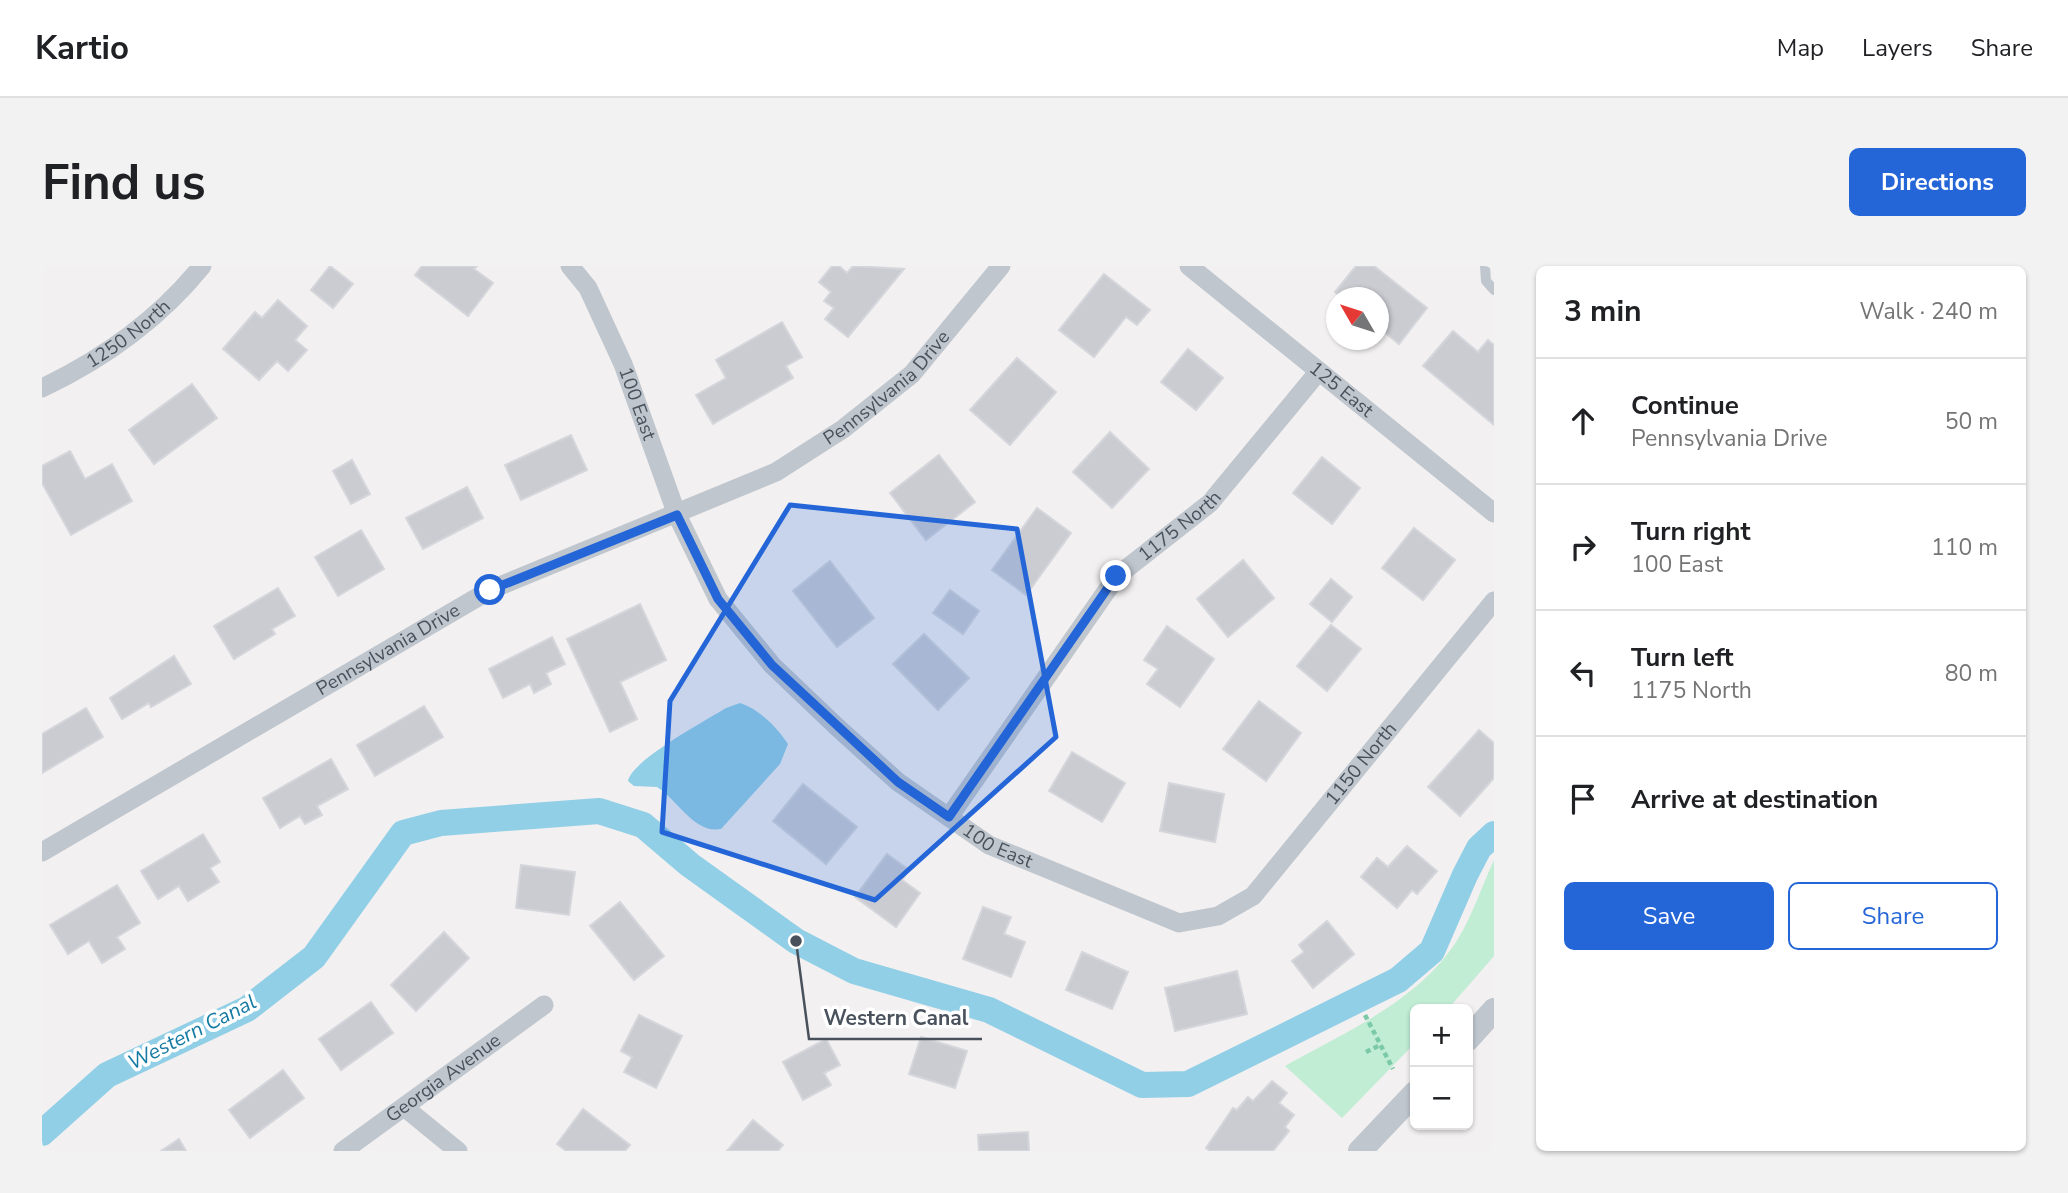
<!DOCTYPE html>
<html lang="en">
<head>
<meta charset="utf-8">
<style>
  body { margin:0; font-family:"Nunito Sans",sans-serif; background:#f2f2f2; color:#202124 }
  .controls { position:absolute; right:21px; bottom:21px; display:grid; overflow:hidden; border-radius:10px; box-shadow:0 2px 5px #0004 }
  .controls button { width:63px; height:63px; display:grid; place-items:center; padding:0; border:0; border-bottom:2px solid #e0e0e0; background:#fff; color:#202124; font:35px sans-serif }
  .compass { position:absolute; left:1284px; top:21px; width:63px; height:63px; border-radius:50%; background:#fff; box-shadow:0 2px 5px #0004; rotate:309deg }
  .stop { position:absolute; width:21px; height:21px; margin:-16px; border:5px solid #2466d8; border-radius:50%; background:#fff }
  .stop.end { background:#2466d8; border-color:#fff; box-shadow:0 2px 7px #0008 }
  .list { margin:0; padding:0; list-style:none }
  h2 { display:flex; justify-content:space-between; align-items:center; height:91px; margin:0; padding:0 28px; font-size:30px }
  h2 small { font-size:23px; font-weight:400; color:#757577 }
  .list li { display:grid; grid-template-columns:46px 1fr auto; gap:21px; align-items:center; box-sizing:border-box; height:126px; padding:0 28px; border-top:2px solid #e0e0e0 }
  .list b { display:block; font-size:26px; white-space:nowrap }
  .list p { margin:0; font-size:23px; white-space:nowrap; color:#757577 }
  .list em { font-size:23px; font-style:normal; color:#757577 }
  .actions { display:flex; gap:14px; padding:21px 28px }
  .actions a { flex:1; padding:16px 0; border:2px solid #2466d8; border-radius:10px; text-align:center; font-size:24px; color:#2466d8 }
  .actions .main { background:#2466d8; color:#fff }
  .icon { flex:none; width:38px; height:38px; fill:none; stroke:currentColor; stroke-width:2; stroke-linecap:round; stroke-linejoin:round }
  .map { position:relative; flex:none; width:1452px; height:885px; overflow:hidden; border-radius:10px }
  header { display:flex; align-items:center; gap:42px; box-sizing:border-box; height:98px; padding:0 35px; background:#fff; border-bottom:2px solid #e0e0e0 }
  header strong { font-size:33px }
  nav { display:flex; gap:38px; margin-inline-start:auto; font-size:24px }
  .intro { display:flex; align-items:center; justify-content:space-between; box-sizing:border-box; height:168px; padding:0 42px }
  h1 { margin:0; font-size:49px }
  .button { padding:18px 32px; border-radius:10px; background:#2466d8; color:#fff; font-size:24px; font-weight:700 }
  main { display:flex; gap:42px; padding:0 42px }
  aside { flex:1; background:#fff; border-radius:10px; box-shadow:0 2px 5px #0004 }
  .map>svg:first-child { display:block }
</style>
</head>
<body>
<header>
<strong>Kartio</strong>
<nav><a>Map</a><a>Layers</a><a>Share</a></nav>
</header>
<div class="intro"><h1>Find us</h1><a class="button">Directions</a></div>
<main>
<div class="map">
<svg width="1452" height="885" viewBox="0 0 1452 885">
  <rect width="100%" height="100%" fill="#f2f0f0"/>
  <path fill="#c1edd5" d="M 1452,594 L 1452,690 L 1406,743 L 1373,743 L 1373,777 L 1300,852 L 1243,800 C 1305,765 1377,735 1416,673 C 1431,648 1440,620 1452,594 Z"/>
  <path fill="#91cfe7" d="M 698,437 C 717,443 735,461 746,478 L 738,498 L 679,563 C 652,568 636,534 615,521 L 592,520 L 586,515 C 590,494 663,455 684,442 Z"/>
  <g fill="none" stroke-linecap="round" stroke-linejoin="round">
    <polyline stroke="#91cfe7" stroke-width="26" points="0,867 65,809 205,743 272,691 361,567 399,557 557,545 601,559 648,599 754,675 812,705 947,744 1100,819 1146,818 1356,714 1390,685 1423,609 1437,582 1452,568"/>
  </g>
  <g fill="#caccd2" stroke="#d4d6db" stroke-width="2">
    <polygon points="288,0 311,18 291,42 269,24"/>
    <polygon points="380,0 435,0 432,3 451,17 426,50 373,9"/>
    <polygon points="790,0 797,0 805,7 811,0 862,3 806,71 783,53 792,42 782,35 789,26 777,16"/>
    <polygon points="1314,0 1332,0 1385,42 1357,78 1336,61 1336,32 1299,32 1293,26"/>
    <polygon points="1062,8 1108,44 1095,59 1084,51 1052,91 1017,64"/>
    <polygon points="236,34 265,60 253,74 265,84 246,105 235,95 217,114 181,83 213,46 220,52"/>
    <polygon points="740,56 760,91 744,100 751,112 671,158 654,129 684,112 674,94"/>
    <polygon points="1411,65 1436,86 1446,74 1452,79 1452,159 1381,100"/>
    <polygon points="1146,83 1181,112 1154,144 1119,116"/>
    <polygon points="975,92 1014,126 968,179 928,144"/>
    <polygon points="150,118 175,152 112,198 87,164"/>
    <polygon points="1068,166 1107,203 1070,242 1031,206"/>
    <polygon points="529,169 545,204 479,234 463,199"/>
    <polygon points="28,185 43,213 70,198 90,235 29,269 0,217 0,200"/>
    <polygon points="897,189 933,236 884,274 848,227"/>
    <polygon points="1280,191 1318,222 1290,258 1251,227"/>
    <polygon points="310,194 328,228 309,238 291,205"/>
    <polygon points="425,221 441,252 381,283 364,252"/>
    <polygon points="995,242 1029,267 984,329 950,304"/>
    <polygon points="1372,262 1413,294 1381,334 1340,302"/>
    <polygon points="319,264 342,303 296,330 273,291"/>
    <polygon points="1201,294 1232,332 1186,371 1155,333"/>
    <polygon points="788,295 832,352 795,381 751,325"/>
    <polygon points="1289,313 1310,331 1290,356 1268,338"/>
    <polygon points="236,322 253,350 230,363 233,368 192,393 172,360"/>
    <polygon points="908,324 937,345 921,368 891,347"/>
    <polygon points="598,338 624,394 578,416 595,453 568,466 525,373"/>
    <polygon points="1289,359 1319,383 1285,425 1255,400"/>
    <polygon points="1125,360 1172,393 1138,441 1105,418 1116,403 1102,394"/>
    <polygon points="882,368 927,412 896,444 851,398"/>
    <polygon points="510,371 523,398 504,407 509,418 492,427 488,418 461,432 447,403"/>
    <polygon points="132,390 149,418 109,441 107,437 80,453 68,432"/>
    <polygon points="1217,435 1259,467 1224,515 1181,483"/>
    <polygon points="382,440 401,471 333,510 315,479"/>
    <polygon points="44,442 61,471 0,507 0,468"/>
    <polygon points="1437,464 1452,477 1452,512 1418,550 1386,521"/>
    <polygon points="1030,486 1083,517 1060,556 1007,525"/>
    <polygon points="289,493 306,523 275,540 280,549 263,558 258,550 238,562 221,532"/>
    <polygon points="1127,517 1182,528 1173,576 1118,565"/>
    <polygon points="761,518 815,561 784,598 731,555"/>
    <polygon points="161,568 178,596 168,602 177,616 146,635 137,620 116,633 99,605"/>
    <polygon points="1365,580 1395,605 1375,628 1370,624 1355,642 1319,611 1335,592 1346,601"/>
    <polygon points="845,588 867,604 860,614 878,627 854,661 813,631"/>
    <polygon points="479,599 533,606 527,649 474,642"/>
    <polygon points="75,619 98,657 75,671 83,683 60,697 47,675 26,688 8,659"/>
    <polygon points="578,636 622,690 592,714 548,660"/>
    <polygon points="941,641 969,651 962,668 983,676 969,711 921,693"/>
    <polygon points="1285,655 1312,688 1271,722 1250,695 1262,686 1257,679"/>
    <polygon points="402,666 427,692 374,745 349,719"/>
    <polygon points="1040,686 1086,706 1070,743 1024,724"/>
    <polygon points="1195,705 1205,748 1133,765 1123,722"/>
    <polygon points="329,736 351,767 299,804 277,773"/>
    <polygon points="597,749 640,770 614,822 582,806 590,791 579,785"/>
    <polygon points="879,771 925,785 913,822 867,808"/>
    <polygon points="784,773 798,799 782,807 789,819 761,834 741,796"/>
    <polygon points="241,804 262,832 208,872 187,844"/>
    <polygon points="1230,815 1245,827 1237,837 1252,849 1243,861 1247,865 1231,885 1168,885 1164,882 1191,842 1195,844 1206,831 1211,835"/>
    <polygon points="541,843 588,879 583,885 524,885 515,878"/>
    <polygon points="711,854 741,879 736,885 685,885"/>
    <polygon points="986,866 987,885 937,885 936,869"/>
    <polygon points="137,873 144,885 119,885"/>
  </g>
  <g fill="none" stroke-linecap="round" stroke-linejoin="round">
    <g stroke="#7bc9a8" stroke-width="4.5" stroke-dasharray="5 3.5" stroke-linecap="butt">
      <polyline points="1323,749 1351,803"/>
      <polyline points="1324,786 1338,779"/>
    </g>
    <polyline stroke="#bfc6ce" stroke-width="10" points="1443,0 1444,15 1452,24"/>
    <g stroke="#bfc6ce" stroke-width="19">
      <path id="s1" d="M 528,0 L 546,22 L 581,98 L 635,249 L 676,333 L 730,399 L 795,461 L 856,516 L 947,579 L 1137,657 L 1176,650 L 1211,630 L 1452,335"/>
      <path id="s2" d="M 1147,0 L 1452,247"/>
      <path id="s3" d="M 0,122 C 61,93 117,53 160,0"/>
      <path id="s4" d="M 907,551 L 1075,310 L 1168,237 L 1277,105"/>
      <path id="s5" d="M 0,586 L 448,324 L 734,206 L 801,163 L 870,108 L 959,0"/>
      <polyline points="362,841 416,885"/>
      <path id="s6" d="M 301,885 L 502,739"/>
    </g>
    <g stroke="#bfc6ce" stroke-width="24">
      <polyline points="1426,773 1452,744"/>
      <polyline points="1318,885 1373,827"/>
    </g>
  </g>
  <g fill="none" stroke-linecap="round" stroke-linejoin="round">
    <polyline stroke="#2466d8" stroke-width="9" points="448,324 635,249 676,333 730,399 856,516 907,551 1074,310"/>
  </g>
  <path fill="#2466d8" fill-opacity="0.2" stroke="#2466d8" stroke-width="5" stroke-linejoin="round" d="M 748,239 L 975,263 L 1014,471 L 833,634 L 620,566 L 628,435 Z"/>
  <g text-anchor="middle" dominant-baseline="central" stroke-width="7" stroke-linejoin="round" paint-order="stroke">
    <g font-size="19" fill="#49525c" stroke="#fff">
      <text stroke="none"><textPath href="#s3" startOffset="102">1250 North</textPath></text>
      <text stroke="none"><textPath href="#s5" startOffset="968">Pennsylvania Drive</textPath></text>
      <text stroke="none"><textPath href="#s2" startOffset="196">125 East</textPath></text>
      <text stroke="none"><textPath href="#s1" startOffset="154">100 East</textPath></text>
      <text stroke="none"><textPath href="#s4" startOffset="374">1175 North</textPath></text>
      <text stroke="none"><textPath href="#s5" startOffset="401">Pennsylvania Drive</textPath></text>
      <text stroke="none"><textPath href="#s1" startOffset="1190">1150 North</textPath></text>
      <text stroke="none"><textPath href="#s1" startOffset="742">100 East</textPath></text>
      <text stroke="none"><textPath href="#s6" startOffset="124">Georgia Avenue</textPath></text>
    </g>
    <g font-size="21" font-style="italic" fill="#157ba3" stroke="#fff">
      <text transform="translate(150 766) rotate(-27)">Western Canal</text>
    </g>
  </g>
  <path fill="none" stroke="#49525c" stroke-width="2.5" d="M754 675L767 773H940"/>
  <circle fill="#49525c" stroke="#fff" stroke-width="2.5" cx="754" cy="675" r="7"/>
  <g font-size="21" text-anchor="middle" font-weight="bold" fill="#49525c" stroke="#fff" stroke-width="7" stroke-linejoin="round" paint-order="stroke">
    <text x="854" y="759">Western Canal</text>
  </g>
</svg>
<div class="controls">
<button>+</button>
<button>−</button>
</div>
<svg class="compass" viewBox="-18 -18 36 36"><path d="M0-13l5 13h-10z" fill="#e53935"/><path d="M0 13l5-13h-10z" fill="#757577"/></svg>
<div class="stop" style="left:448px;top:324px"></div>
<div class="stop end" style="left:1074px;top:310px"></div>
</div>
<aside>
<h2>3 min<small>Walk · 240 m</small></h2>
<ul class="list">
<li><svg class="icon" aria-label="ahead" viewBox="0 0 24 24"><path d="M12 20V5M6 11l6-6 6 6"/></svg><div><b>Continue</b><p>Pennsylvania Drive</p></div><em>50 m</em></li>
<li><svg class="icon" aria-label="right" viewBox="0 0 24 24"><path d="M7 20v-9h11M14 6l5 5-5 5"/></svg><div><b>Turn right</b><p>100 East</p></div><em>110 m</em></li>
<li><svg class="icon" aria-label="left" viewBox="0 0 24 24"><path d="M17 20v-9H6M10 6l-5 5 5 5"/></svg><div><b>Turn left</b><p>1175 North</p></div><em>80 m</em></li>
<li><svg class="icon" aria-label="arrive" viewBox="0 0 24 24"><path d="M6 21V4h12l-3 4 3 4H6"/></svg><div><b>Arrive at destination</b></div></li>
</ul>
<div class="actions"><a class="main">Save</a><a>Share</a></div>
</aside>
</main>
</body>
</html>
